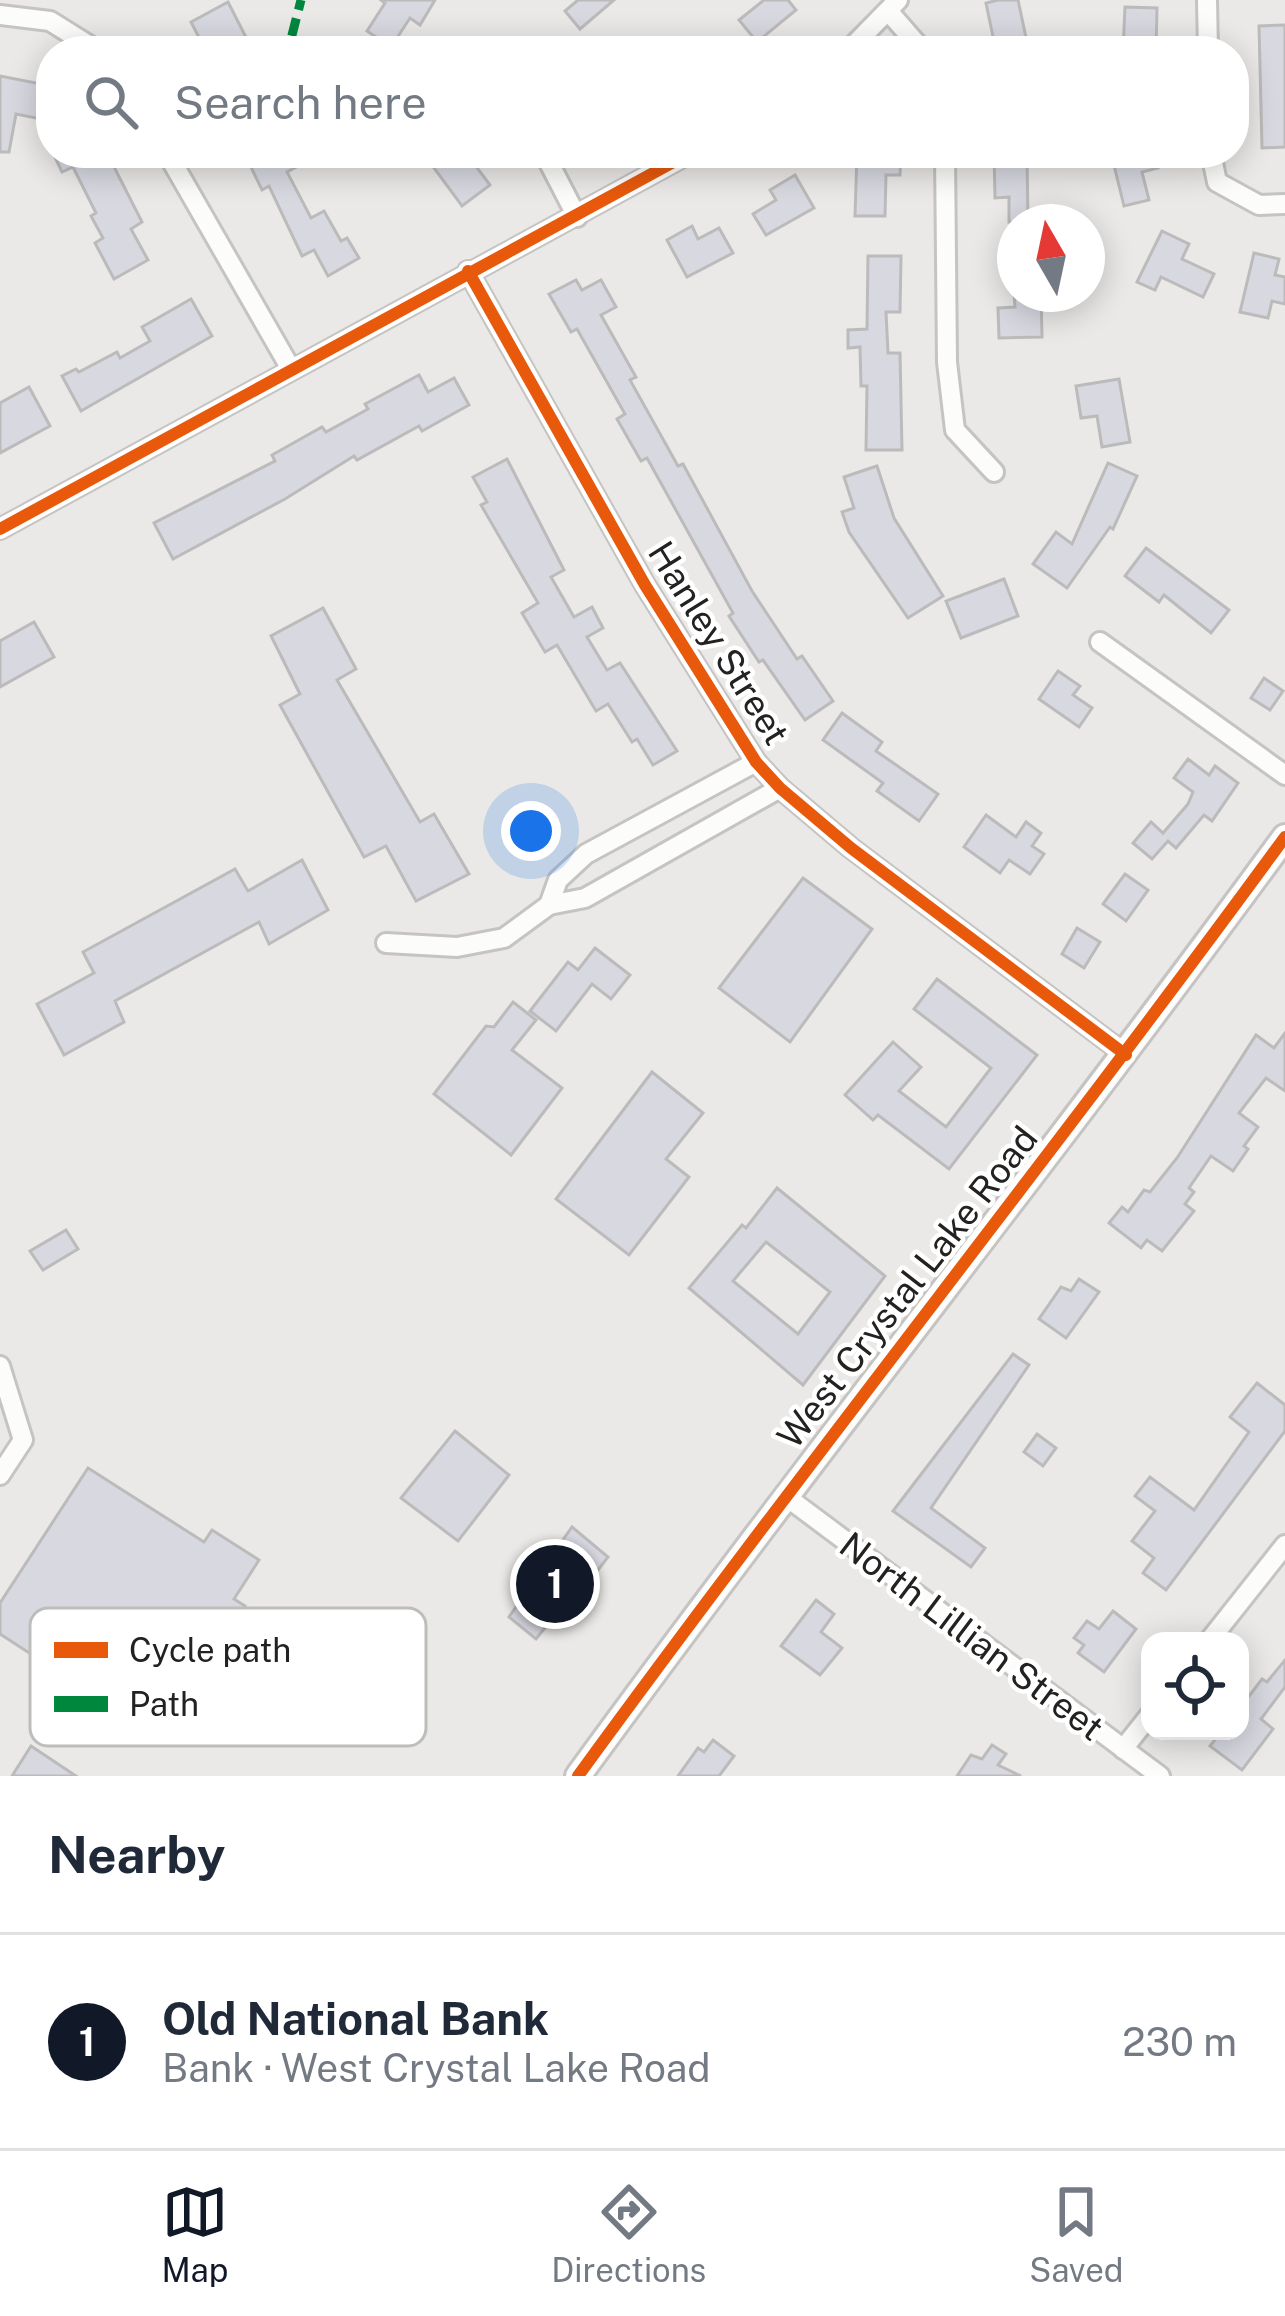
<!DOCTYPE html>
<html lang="en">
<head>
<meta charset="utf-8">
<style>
  body { margin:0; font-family:"Public Sans",sans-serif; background:#f2f2f3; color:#1f2937 }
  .controls { position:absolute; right:36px; bottom:36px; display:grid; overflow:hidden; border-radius:24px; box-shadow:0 6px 30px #0003 }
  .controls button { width:108px; height:108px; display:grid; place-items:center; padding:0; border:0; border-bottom:3px solid #e0e1e3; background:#fff; color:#1f2937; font:60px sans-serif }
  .compass { position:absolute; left:997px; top:204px; width:108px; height:108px; border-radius:50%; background:#fff; box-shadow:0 6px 30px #0003; rotate:351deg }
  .you { position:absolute; left:531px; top:831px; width:42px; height:42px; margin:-30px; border:9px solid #fff; border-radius:50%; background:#1a73e8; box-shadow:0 0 0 18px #1a73e833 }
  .badge { display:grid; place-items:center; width:78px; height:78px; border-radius:50%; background:#111827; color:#fff; font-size:39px; font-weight:700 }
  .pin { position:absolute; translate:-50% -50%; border:6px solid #fff; box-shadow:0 3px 12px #0006 }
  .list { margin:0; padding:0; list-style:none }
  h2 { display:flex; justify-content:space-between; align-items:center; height:156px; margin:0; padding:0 48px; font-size:51px }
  h2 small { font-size:39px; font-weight:400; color:#747a83 }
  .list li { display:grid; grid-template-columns:78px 1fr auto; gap:36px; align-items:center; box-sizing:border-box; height:216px; padding:0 48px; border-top:3px solid #e0e1e3 }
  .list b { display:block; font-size:45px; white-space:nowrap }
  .list p { margin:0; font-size:39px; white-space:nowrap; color:#747a83 }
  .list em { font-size:39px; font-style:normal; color:#747a83 }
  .icon { flex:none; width:66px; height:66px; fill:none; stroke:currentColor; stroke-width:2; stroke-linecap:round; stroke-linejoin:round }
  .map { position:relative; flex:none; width:1285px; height:1776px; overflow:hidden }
  .search { position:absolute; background:#fff; box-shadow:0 6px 30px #0003; left:36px; right:36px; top:36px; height:132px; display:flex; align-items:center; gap:30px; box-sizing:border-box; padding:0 42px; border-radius:48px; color:#747a83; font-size:45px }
  .sheet { height:372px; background:#fff }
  nav { display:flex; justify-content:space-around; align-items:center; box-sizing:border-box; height:168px; border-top:3px solid #e0e1e3; background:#fff; font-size:33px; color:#747a83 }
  nav a { display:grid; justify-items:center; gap:6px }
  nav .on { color:#111827 }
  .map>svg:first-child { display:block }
</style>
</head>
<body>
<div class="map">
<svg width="1285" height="1776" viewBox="0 0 1285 1776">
  <rect width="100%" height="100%" fill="#ebe9e7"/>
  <g fill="#d8d8e1" stroke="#bcbbbb" stroke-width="3" fill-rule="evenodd">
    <polygon points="381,0 435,0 420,25 410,18 391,47 367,31 385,3"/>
    <polygon points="578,0 614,0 580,29 565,11"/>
    <polygon points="764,0 788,0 796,10 757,42 739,20"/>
    <polygon points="998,0 1018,0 1028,47 996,51 986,3"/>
    <polygon points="228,2 253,51 206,51 191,22"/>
    <polygon points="1125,7 1157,8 1156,51 1123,51"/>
    <polygon points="1285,25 1285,147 1262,148 1259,26"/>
    <polygon points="0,76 51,86 51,121 16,114 9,152 0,152"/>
    <polygon points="53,153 107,153 142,222 131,229 148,260 114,279 95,243 103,238 91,216 96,213 73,167 62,172"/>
    <polygon points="269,153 323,153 287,172 311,218 324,211 341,241 347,238 359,258 328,276 314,250 302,256 269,186 262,190 249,163"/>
    <polygon points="423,153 466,153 490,185 462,206"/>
    <polygon points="857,153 901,153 900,175 886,175 885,216 855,216"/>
    <polygon points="994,153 1027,153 1028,222 1009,222 1009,197 995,198"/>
    <polygon points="1129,153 1154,153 1158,168 1142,172 1149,200 1124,206 1112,157"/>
    <polygon points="795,175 814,208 766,235 753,214 776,200 770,190"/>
    <polygon points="692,226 698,239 719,228 733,253 687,277 667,240"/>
    <polygon points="1162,231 1189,244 1182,259 1214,274 1203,297 1161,277 1155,290 1137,282"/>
    <polygon points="1254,253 1279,259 1275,275 1285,277 1285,304 1272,301 1268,318 1240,312"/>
    <polygon points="868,256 901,256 900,312 886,312 888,353 900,353 902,450 866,450 867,386 861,386 860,347 848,348 848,330 867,329"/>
    <polygon points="576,280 582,290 601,280 616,307 601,315 636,377 630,380 678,466 683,464 752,591 797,659 802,656 833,701 805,720 763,660 759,662 729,616 733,613 647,458 641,461 617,419 625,414 577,329 571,332 549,294"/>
    <polygon points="1014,294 1041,294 1042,337 999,338 998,308 1015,307"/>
    <polygon points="191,299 212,336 81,411 62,376 76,369 79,372 117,352 120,358 150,341 142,327"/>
    <polygon points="419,375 428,392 454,378 469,405 422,431 419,426 357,460 354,456 285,499 173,559 154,523 275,461 272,455 322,427 326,432 368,409 365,404"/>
    <polygon points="1119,379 1130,442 1102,447 1097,416 1081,418 1076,386"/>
    <polygon points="29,387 50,426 0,453 0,403"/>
    <polygon points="507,459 564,570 551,577 574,617 592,607 603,628 587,637 607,670 620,663 677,751 653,765 637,739 632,742 608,704 596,711 557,645 545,652 522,613 538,603 481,505 487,502 473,477"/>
    <polygon points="1108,463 1137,476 1113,529 1110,527 1067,588 1033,564 1056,532 1072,544"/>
    <polygon points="877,466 894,518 943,596 908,618 849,532 842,512 854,508 844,477"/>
    <polygon points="1146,548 1229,610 1211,633 1164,595 1159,602 1125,576"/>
    <polygon points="1004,579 1018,616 961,638 946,601"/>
    <polygon points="323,608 356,669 337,680 420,822 434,814 469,874 416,901 386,846 364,857 280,705 300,694 271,636"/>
    <polygon points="34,622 54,657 0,687 0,641"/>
    <polygon points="1058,671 1080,686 1073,695 1092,708 1079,727 1039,699"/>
    <polygon points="1264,678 1283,691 1270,710 1251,698"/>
    <polygon points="842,713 882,742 876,751 938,794 919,821 877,791 883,783 823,740"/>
    <polygon points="1188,759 1209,775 1215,766 1238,783 1212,821 1204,815 1176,848 1168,841 1152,859 1133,843 1151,822 1163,833 1188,804 1193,792 1174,778"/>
    <polygon points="986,815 1016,837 1026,822 1041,833 1032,846 1044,854 1030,874 1009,860 1000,873 964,847"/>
    <polygon points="302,860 328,910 269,944 259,922 115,1001 124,1022 64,1055 37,1004 94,973 83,952 235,869 248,891"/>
    <polygon points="1125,874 1148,890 1126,921 1103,904"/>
    <polygon points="803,878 872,929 790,1042 719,988"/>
    <polygon points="1077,928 1100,942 1084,968 1062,954"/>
    <polygon points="595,948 630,975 611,999 592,984 556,1031 530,1011 568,962 578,970"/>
    <polygon points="937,979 1037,1055 949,1169 878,1115 873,1120 845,1095 893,1042 921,1067 899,1091 946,1127 991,1068 914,1009"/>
    <polygon points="513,1002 536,1020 512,1050 562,1088 511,1155 434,1094 486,1026 494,1027"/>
    <polygon points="1285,1033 1285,1091 1266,1078 1239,1113 1258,1127 1244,1146 1248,1149 1233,1171 1211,1156 1189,1188 1194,1192 1185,1204 1194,1211 1162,1251 1147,1240 1141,1248 1109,1223 1122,1207 1128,1212 1144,1190 1150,1192 1177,1158 1256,1035 1274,1048"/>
    <polygon points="652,1072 703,1113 666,1159 689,1177 629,1255 556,1199"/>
    <path d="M 777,1188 L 885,1276 L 803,1385 L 689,1288 L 742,1225 L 746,1228 ZM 766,1242 L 830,1292 L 798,1334 L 733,1281 Z"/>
    <polygon points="66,1230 78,1249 43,1270 30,1251"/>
    <polygon points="1079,1279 1099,1292 1066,1338 1039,1319 1061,1287 1071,1291"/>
    <polygon points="1013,1354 1029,1365 931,1508 985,1548 971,1567 893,1511"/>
    <polygon points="1257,1383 1285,1405 1285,1431 1166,1590 1143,1573 1154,1558 1132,1541 1155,1511 1135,1496 1150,1477 1194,1510 1249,1432 1230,1417"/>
    <polygon points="455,1431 509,1475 458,1541 401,1498"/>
    <polygon points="1037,1434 1056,1448 1043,1466 1024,1452"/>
    <polygon points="88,1468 204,1542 212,1530 259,1560 234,1599 245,1606 168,1725 62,1656 54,1669 0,1634 0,1603"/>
    <polygon points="572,1527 608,1557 595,1574 591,1571 536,1639 509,1617"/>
    <polygon points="816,1600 834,1614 821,1632 842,1648 820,1675 781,1646"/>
    <polygon points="1113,1611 1136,1629 1104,1672 1078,1653 1084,1645 1074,1638 1087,1621 1099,1629"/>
    <polygon points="1285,1660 1285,1687 1261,1719 1273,1729 1242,1770 1210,1746 1222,1731 1240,1731 1240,1708 1262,1679 1267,1682"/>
    <polygon points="713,1740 734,1756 719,1776 678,1776 698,1748 704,1752"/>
    <polygon points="992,1745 1006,1754 998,1765 1021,1776 957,1776 971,1755 982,1759"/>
    <polygon points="31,1746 76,1776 12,1776"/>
  </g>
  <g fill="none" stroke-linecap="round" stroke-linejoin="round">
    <g stroke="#c5c4c2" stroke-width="24">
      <g id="minor">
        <polyline points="1207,0 1208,51"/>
        <polyline points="889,12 923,51"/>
        <polyline points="0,15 50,21 98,51"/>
        <polyline points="848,51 898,0"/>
        <polyline points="167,153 291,369"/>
        <polyline points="544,153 577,217"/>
        <polyline points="945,153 947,362 955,430 994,472"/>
        <polyline points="1211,153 1217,182 1259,205 1285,204"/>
        <polyline points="468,271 645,585 756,762 780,788 851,848 1126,1055"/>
        <polyline points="0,529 690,153"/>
        <polyline points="1100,642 1285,775"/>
        <polyline points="549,905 558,880 586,854 756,762"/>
        <polyline points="386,943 457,947 504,938 549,905 585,898 780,788"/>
        <polyline points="0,1366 23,1440 0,1475"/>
        <polyline points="784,1495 1160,1776"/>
        <polyline points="1209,1641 1285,1545"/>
        <polyline points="1123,1749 1150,1715"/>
      </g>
    </g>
    <g stroke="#c5c4c2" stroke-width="30">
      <path id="tertiary" d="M 578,1776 C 809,1459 1054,1153 1285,837"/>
    </g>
    <use href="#minor" stroke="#fcfcfb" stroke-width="18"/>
    <use href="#tertiary" stroke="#fcfcfb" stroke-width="24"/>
    <polyline stroke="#00873e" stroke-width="9" stroke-dasharray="18 9" stroke-linecap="butt" points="272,51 290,43 301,0"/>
    <g stroke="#fff" stroke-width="20">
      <g id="cycleway">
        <polyline points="468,271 645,585 756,762 780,788 851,848 1126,1055"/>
        <polyline points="0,529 690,153"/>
        <path d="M 578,1776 C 809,1459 1054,1153 1285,837"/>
      </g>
    </g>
    <use href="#cycleway" stroke="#e8590c" stroke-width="12"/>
  </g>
  <g text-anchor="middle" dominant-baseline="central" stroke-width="9" stroke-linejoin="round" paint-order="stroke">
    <g font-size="36" fill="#232221" stroke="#fff">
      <text transform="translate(719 643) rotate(58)">Hanley Street</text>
      <text transform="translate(907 1287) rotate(-52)">West Crystal Lake Road</text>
      <text transform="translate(972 1636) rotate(37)">North Lillian Street</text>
    </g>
  </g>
  <rect x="30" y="1608" width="396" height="138" rx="18" fill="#fff" stroke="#bdbdbc" stroke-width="3"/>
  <rect x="54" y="1642" width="54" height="16" fill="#e8590c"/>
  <rect x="54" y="1696" width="54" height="16" fill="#00873e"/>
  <g font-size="33" fill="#232221">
    <text x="129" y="1662">Cycle path</text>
    <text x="129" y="1716">Path</text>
  </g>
</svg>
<div class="controls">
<button><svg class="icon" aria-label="locate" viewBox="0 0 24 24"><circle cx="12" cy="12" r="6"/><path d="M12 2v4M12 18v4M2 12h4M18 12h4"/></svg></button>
</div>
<svg class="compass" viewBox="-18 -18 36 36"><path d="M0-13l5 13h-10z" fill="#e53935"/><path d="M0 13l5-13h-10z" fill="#747a83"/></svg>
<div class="you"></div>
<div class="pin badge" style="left:555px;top:1584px">1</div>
<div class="search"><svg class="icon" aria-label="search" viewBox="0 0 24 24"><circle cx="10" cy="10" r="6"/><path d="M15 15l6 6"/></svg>Search here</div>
</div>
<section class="sheet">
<h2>Nearby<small></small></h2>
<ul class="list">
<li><span class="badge">1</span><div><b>Old National Bank</b><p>Bank · West Crystal Lake Road</p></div><em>230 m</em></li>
</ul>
</section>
<nav>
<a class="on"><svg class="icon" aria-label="map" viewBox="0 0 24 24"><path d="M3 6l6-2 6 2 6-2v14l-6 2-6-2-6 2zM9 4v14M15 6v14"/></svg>Map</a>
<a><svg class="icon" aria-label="directions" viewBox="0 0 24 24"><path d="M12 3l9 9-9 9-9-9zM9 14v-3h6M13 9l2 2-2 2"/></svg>Directions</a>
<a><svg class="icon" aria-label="saved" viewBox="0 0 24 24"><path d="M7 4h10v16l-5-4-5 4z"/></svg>Saved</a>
</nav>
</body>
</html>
